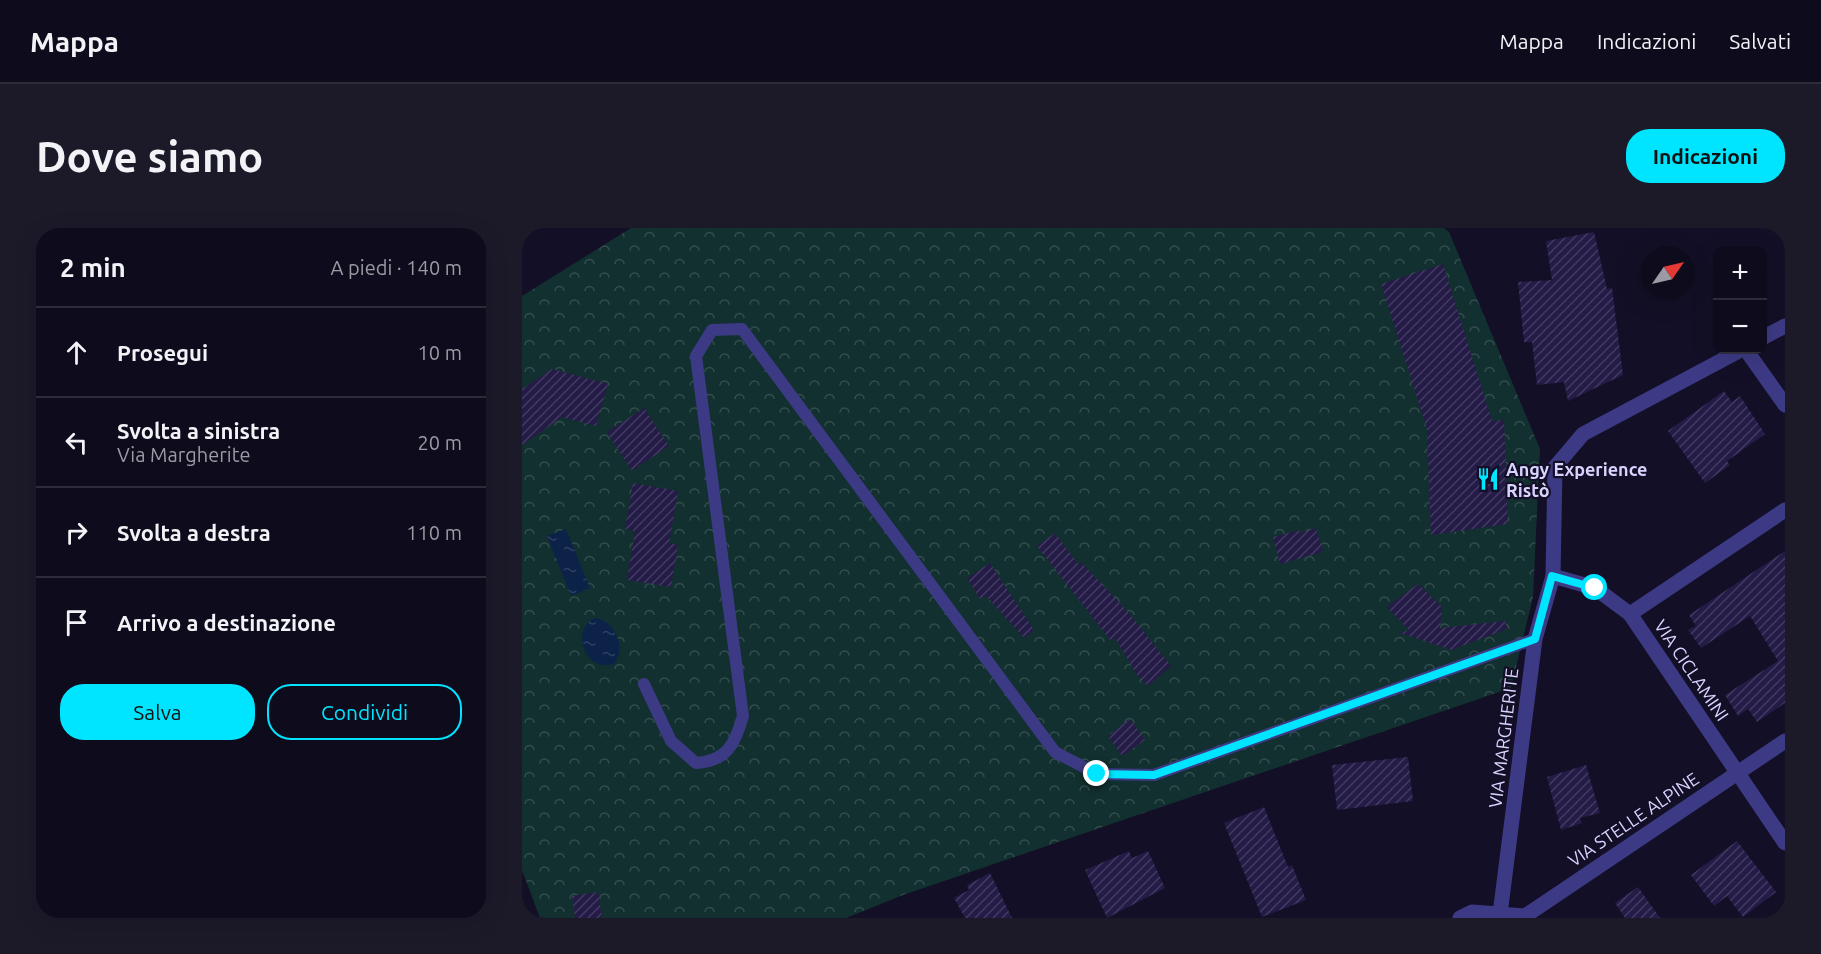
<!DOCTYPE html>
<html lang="it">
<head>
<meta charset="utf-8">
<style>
  body { margin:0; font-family:Ubuntu,sans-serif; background:#1c1929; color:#f1f3f6 }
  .controls { position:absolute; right:18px; top:18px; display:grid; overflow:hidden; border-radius:12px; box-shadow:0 6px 24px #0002 }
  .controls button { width:54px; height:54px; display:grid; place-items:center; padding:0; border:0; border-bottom:2px solid #2e2b3b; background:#0e0b1c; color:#f1f3f6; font:30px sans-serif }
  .compass { position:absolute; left:1119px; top:18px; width:54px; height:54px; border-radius:50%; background:#0e0b1c; box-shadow:0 6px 24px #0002; rotate:56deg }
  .stop { position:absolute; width:18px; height:18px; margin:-14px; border:4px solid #00e5ff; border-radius:50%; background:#fff }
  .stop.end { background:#00e5ff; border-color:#fff; box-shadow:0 2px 6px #0008 }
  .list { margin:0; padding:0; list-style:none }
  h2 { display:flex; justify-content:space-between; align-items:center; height:78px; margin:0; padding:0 24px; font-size:26px }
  h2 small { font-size:20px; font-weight:400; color:#9b9ba3 }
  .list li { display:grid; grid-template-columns:39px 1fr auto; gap:18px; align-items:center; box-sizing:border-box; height:90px; padding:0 24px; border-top:2px solid #2e2b3b }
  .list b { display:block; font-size:22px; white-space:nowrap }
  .list p { margin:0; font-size:20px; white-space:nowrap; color:#9b9ba3 }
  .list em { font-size:20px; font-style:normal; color:#9b9ba3 }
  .actions { display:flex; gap:12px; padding:18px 24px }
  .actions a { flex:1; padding:14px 0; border:2px solid #00e5ff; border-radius:24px; text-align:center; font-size:21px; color:#00e5ff }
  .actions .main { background:#00e5ff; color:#111 }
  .icon { flex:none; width:33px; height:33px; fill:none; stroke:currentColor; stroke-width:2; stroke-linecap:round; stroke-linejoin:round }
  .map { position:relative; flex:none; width:1263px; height:690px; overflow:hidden; border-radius:24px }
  header { display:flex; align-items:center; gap:36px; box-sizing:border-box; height:84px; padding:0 30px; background:#0e0b1c; border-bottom:2px solid #2e2b3b }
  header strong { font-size:28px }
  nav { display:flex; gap:33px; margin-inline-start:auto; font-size:21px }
  .intro { display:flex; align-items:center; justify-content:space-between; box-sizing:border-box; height:144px; padding:0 36px }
  h1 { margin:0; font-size:42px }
  .button { padding:15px 27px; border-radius:24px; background:#00e5ff; color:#111; font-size:21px; font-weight:700 }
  main { display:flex; gap:36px; padding:0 36px }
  aside { flex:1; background:#0e0b1c; border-radius:24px; box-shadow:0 6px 24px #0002 }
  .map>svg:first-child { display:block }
</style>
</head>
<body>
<header>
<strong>Mappa</strong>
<nav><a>Mappa</a><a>Indicazioni</a><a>Salvati</a></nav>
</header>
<div class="intro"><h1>Dove siamo</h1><a class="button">Indicazioni</a></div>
<main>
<aside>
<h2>2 min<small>A piedi · 140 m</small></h2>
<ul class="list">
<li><svg class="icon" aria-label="ahead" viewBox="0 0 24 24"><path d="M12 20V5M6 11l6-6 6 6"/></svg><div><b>Prosegui</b></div><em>10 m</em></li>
<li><svg class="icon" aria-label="left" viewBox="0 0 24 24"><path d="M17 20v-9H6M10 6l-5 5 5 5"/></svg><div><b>Svolta a sinistra</b><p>Via Margherite</p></div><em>20 m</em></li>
<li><svg class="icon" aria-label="right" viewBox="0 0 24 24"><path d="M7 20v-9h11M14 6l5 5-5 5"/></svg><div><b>Svolta a destra</b></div><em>110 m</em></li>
<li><svg class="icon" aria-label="arrive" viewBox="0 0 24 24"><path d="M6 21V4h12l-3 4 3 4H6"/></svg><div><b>Arrivo a destinazione</b></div></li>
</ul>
<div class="actions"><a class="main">Salva</a><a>Condividi</a></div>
</aside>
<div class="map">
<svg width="1263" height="690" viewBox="0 0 1263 690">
  <defs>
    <pattern id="park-crowns" width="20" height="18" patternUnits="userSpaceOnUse" patternTransform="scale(1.5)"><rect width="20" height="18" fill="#12302f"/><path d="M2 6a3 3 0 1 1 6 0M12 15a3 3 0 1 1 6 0" fill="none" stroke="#344d4e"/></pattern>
    <pattern id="water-ripples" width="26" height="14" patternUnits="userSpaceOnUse" patternTransform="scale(1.5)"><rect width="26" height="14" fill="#0c2248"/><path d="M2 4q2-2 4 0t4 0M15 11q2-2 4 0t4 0" fill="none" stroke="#2f4163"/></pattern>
    <pattern id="building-hatch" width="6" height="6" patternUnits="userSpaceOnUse" patternTransform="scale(1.5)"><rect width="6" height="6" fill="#241b47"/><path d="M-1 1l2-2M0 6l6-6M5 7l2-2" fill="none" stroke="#433b63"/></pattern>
  </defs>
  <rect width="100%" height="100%" fill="#130f26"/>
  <polygon fill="url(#park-crowns)" points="109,0 922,0 927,4 1018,221 1011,369 989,460 381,667 324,690 18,690 0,642 0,68"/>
  <g fill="url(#water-ripples)">
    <polygon points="44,301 68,360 49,368 25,308"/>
    <path d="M 73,390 C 93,393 104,418 93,435 C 65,448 46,402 73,390 Z"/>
  </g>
  <g fill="url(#building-hatch)">
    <polygon points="1072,4 1085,61 1090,60 1101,147 1046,173 1042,154 1015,157 1010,114 1002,114 996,54 1030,52 1024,13"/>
    <polygon points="921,36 970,193 982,192 986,296 909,307 905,201 859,56"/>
    <polygon points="30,141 86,156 74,198 40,189 0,217 0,161"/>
    <polygon points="1202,163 1210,174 1218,168 1243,206 1205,233 1208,237 1183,255 1146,203"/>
    <polygon points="122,180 147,218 110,243 85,204"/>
    <polygon points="111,255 156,263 147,315 156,317 149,359 105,352 113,303 103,301"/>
    <polygon points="794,300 801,324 758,336 751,309 777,302 778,305"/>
    <polygon points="533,305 556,336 559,334 606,384 649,438 626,458 614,445 593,410 589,413 515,318"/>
    <polygon points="1263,323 1263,475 1235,494 1226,481 1216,488 1203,467 1256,433 1228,388 1179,420 1166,402 1174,398 1167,387"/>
    <polygon points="468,335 512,402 502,410 464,368 458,371 445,350"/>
    <polygon points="896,356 920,379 918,400 983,393 985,401 929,422 876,404 888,403 865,379"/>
    <polygon points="608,491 623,512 600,528 586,508"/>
    <polygon points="886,529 891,573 815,582 810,537"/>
    <polygon points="1064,537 1078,585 1058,590 1060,595 1039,602 1025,549"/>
    <polygon points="742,579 766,639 770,637 784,672 740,689 702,595"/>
    <polygon points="1215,613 1254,664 1221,689 1205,668 1192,678 1169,647"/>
    <polygon points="607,623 610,630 626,623 643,660 585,690 563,642"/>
    <polygon points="468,645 490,690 443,690 432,670 447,662 445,657"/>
    <polygon points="1116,659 1138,690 1103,690 1093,675"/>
    <polygon points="76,664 80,690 53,690 50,668"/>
  </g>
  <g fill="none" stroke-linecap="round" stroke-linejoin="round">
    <path stroke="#3d3a85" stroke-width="12" d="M 122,456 L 149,513 L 174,535 C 205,533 213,516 221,488 L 174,128 L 190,102 L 220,101 L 533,524 L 575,546 L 632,547 L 1013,411"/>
    <g stroke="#3d3a85" stroke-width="15">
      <polyline points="1240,110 1263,98"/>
      <polyline points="1224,122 1263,177"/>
      <polyline points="1263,282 1108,386 1263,615"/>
      <polyline points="1031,348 1073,360 1108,386"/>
      <polyline points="978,686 1013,411 1031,348 1033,239 1061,206 1219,122"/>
      <polyline points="938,690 950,684 1003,688 1263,513"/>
    </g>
  </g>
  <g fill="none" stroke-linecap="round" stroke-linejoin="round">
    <polyline stroke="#00e5ff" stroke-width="8" points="575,546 632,547 1013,411 1030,348 1073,360"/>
  </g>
  <defs>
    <g id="restaurant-bare" transform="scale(1.8)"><path d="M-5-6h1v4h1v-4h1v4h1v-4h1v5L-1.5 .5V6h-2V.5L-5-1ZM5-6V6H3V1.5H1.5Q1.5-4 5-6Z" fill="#00e5ff" stroke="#130f26" stroke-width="2.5" paint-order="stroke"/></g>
  </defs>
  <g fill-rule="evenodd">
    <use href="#restaurant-bare" x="966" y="251"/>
  </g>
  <g text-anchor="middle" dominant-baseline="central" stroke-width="4.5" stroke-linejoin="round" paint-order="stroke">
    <g font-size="18" font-weight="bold" fill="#d9d4ff" stroke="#130f26" text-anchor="start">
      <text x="984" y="241">Angy Experience<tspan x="984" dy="21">Ristò</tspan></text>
    </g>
    <g font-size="18" fill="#d9d4ff" stroke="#130f26">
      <text transform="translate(1170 442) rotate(56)">VIA CICLAMINI</text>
      <text transform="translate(981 510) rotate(-83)">VIA MARGHERITE</text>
      <text transform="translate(1111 591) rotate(-34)">VIA STELLE ALPINE</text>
    </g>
  </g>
</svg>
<div class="controls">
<button>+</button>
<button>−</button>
</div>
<svg class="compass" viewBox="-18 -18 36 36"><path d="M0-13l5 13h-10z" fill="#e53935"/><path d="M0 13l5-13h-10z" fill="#9b9ba3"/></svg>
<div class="stop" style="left:1073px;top:360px"></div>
<div class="stop end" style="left:575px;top:546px"></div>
</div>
</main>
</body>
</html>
